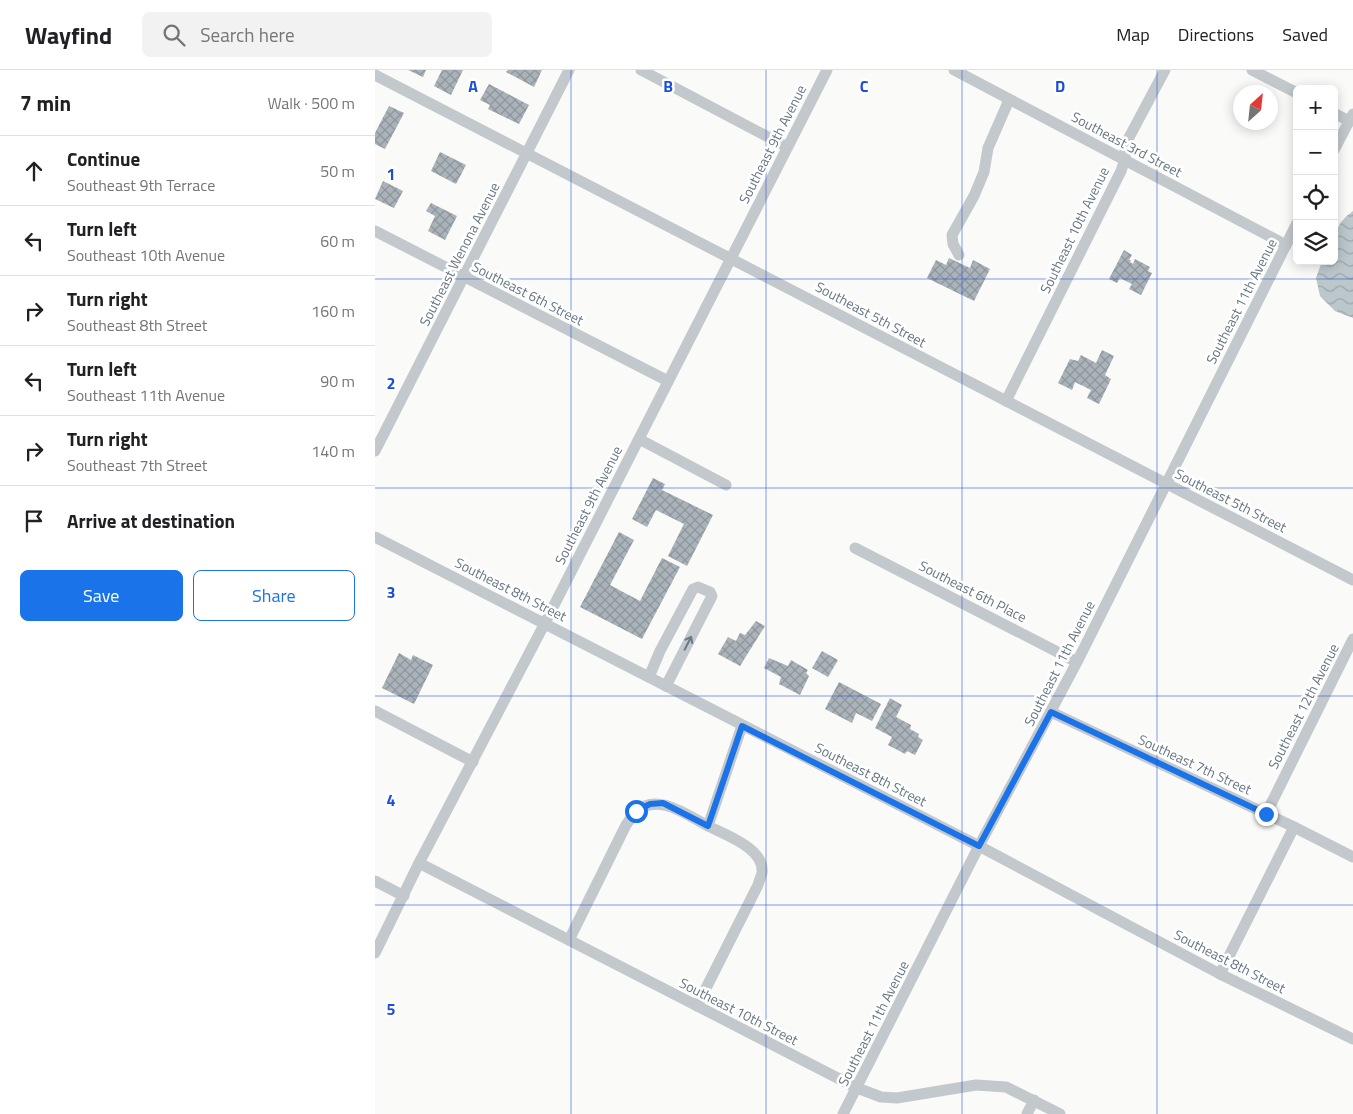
<!DOCTYPE html>
<html lang="en">
<head>
<meta charset="utf-8">
<style>
  body { margin:0; font-family:"Titillium Web",sans-serif; background:#f2f2f2; color:#202124 }
  .controls { position:absolute; right:15px; top:15px; display:grid; overflow:hidden; border-radius:8px; box-shadow:0 2px 12px #0003 }
  .controls button { width:45px; height:45px; display:grid; place-items:center; padding:0; border:0; border-bottom:1px solid #e0e0e0; background:#fff; color:#202124; font:25px sans-serif }
  .compass { position:absolute; left:858px; top:15px; width:45px; height:45px; border-radius:50%; background:#fff; box-shadow:0 2px 12px #0003; rotate:27deg }
  .stop { position:absolute; width:15px; height:15px; margin:-11px; border:4px solid #1a73e8; border-radius:50%; background:#fff }
  .stop.end { background:#1a73e8; border-color:#fff; box-shadow:0 1px 5px #0008 }
  .list { margin:0; padding:0; list-style:none }
  h2 { display:flex; justify-content:space-between; align-items:center; height:65px; margin:0; padding:0 20px; font-size:21px }
  h2 small { font-size:16px; font-weight:400; color:#757577 }
  .list li { display:grid; grid-template-columns:32px 1fr auto; gap:15px; align-items:center; box-sizing:border-box; height:70px; padding:0 20px; border-top:1px solid #e0e0e0 }
  .list b { display:block; font-size:19px; white-space:nowrap }
  .list p { margin:0; font-size:16px; white-space:nowrap; color:#757577 }
  .list em { font-size:16px; font-style:normal; color:#757577 }
  .actions { display:flex; gap:10px; padding:15px 20px }
  .actions a { flex:1; padding:11px 0; border:1px solid #1a73e8; border-radius:8px; text-align:center; font-size:18px; color:#1a73e8 }
  .actions .main { background:#1a73e8; color:#fff }
  .icon { flex:none; width:28px; height:28px; fill:none; stroke:currentColor; stroke-width:2; stroke-linecap:round; stroke-linejoin:round }
  .map { position:relative; flex:none; width:978px; height:1044px; overflow:hidden }
  header { display:flex; align-items:center; gap:30px; box-sizing:border-box; height:70px; padding:0 25px; background:#fff; border-bottom:1px solid #e0e0e0 }
  header strong { font-size:24px }
  nav { display:flex; gap:28px; margin-inline-start:auto; font-size:18px }
  .search { width:350px; height:45px; background:#f2f2f2; display:flex; align-items:center; gap:12px; box-sizing:border-box; padding:0 18px; border-radius:8px; color:#757577; font-size:19px }
  main { display:flex }
  aside { flex:1; background:#fff }
  .map>svg:first-child { display:block }
</style>
</head>
<body>
<header>
<strong>Wayfind</strong>
<div class="search"><svg class="icon" aria-label="search" viewBox="0 0 24 24"><circle cx="10" cy="10" r="6"/><path d="M15 15l6 6"/></svg>Search here</div>
<nav><a>Map</a><a>Directions</a><a>Saved</a></nav>
</header>
<main>
<aside>
<h2>7 min<small>Walk · 500 m</small></h2>
<ul class="list">
<li><svg class="icon" aria-label="ahead" viewBox="0 0 24 24"><path d="M12 20V5M6 11l6-6 6 6"/></svg><div><b>Continue</b><p>Southeast 9th Terrace</p></div><em>50 m</em></li>
<li><svg class="icon" aria-label="left" viewBox="0 0 24 24"><path d="M17 20v-9H6M10 6l-5 5 5 5"/></svg><div><b>Turn left</b><p>Southeast 10th Avenue</p></div><em>60 m</em></li>
<li><svg class="icon" aria-label="right" viewBox="0 0 24 24"><path d="M7 20v-9h11M14 6l5 5-5 5"/></svg><div><b>Turn right</b><p>Southeast 8th Street</p></div><em>160 m</em></li>
<li><svg class="icon" aria-label="left" viewBox="0 0 24 24"><path d="M17 20v-9H6M10 6l-5 5 5 5"/></svg><div><b>Turn left</b><p>Southeast 11th Avenue</p></div><em>90 m</em></li>
<li><svg class="icon" aria-label="right" viewBox="0 0 24 24"><path d="M7 20v-9h11M14 6l5 5-5 5"/></svg><div><b>Turn right</b><p>Southeast 7th Street</p></div><em>140 m</em></li>
<li><svg class="icon" aria-label="arrive" viewBox="0 0 24 24"><path d="M6 21V4h12l-3 4 3 4H6"/></svg><div><b>Arrive at destination</b></div></li>
</ul>
<div class="actions"><a class="main">Save</a><a>Share</a></div>
</aside>
<div class="map">
<svg width="978" height="1044" viewBox="0 0 978 1044">
  <defs>
    <pattern id="water-waves" width="16" height="10" patternUnits="userSpaceOnUse" patternTransform="scale(1.25)"><rect width="16" height="10" fill="#bbc7cb"/><path d="M0 5q4-4 8 0t8 0" fill="none" stroke="#9ca6aa"/></pattern>
    <pattern id="building-cross-hatch" width="8" height="8" patternUnits="userSpaceOnUse" patternTransform="scale(1.25)"><rect width="8" height="8" fill="#aab3b9"/><path d="M0 0l8 8M0 8l8-8" fill="none" stroke="#8e969c"/></pattern>
  </defs>
  <rect width="100%" height="100%" fill="#fafaf8"/>
  <path fill="url(#water-waves)" d="M 978,141 L 978,248 L 960,241 L 945,226 L 941,208 L 947,191 L 959,191 C 959,169 958,155 978,141 Z"/>
  <g fill="url(#building-cross-hatch)">
    <polygon points="33,0 51,0 48,7"/>
    <polygon points="67,0 88,0 76,25 59,16"/>
    <polygon points="133,0 167,0 159,17 131,2"/>
    <polygon points="114,14 154,35 144,54 113,39 115,35 105,30"/>
    <polygon points="14,36 29,43 10,79 0,74 0,63"/>
    <polygon points="65,82 91,95 81,114 56,101"/>
    <polygon points="8,111 28,121 19,138 0,129"/>
    <polygon points="56,133 82,146 70,170 53,161 60,146 51,141"/>
    <polygon points="749,180 757,185 754,190 756,190 755,192 758,194 760,189 775,197 773,201 777,203 766,225 754,219 757,214 745,208 742,213 734,209"/>
    <polygon points="574,188 595,198 598,190 615,199 599,231 552,208 561,190 571,195"/>
    <polygon points="727,280 739,286 730,305 736,309 724,334 712,328 716,320 700,312 697,320 683,313 695,289 703,291 706,285 721,293"/>
    <polygon points="278,408 290,414 287,420 338,445 312,496 293,486 309,454 281,440 272,457 257,449"/>
    <polygon points="244,462 259,470 235,515 265,531 287,488 305,497 267,569 205,537"/>
    <polygon points="381,551 390,556 365,596 343,584 353,567 361,571 365,563 370,565"/>
    <polygon points="447,581 463,590 453,607 437,598"/>
    <polygon points="24,583 36,590 38,585 58,595 39,634 7,618"/>
    <polygon points="394,588 413,596 416,590 433,600 431,603 434,606 425,625 404,614 406,607 389,598"/>
    <polygon points="464,612 506,634 497,651 481,643 477,653 450,639"/>
    <polygon points="515,628 527,635 521,647 536,655 535,659 544,664 543,667 548,670 540,685 532,681 530,684 513,675 517,667 500,658"/>
  </g>
  <g fill="none" stroke-linecap="round" stroke-linejoin="round">
    <g stroke="#c3c8cc" stroke-width="11">
      <polyline points="266,0 412,77"/>
      <polyline points="579,0 911,175"/>
      <polyline points="877,0 922,23"/>
      <path d="M 0,5 C 326,173 652,341 978,510"/>
      <polyline points="959,43 974,51"/>
      <polyline points="959,80 978,44"/>
      <polyline points="0,161 293,311"/>
      <polyline points="584,185 578,174 577,165 599,126 609,102 613,78 634,30"/>
      <polyline points="631,331 746,101 750,89 750,75 790,0"/>
      <polyline points="264,369 351,415"/>
      <polyline points="0,381 194,0"/>
      <polyline points="0,467 604,776 845,904 978,969"/>
      <polyline points="480,478 702,592"/>
      <polyline points="274,607 285,581 318,519 323,517 335,522 337,526 291,616"/>
      <polyline points="0,641 98,692"/>
      <polyline points="676,642 919,757 978,787"/>
      <polyline points="891,744 978,569"/>
      <polyline points="44,793 482,1018 506,1027 522,1028 601,1015 631,1017 685,1044"/>
      <polyline points="0,811 29,826"/>
      <path d="M 194,870 L 251,755 C 254,751 257,745 261,742 C 282,722 312,745 333,756"/>
      <polyline points="0,883 44,793 170,553 452,0"/>
      <polyline points="845,904 919,757"/>
      <path d="M 322,936 L 383,815 C 384,811 386,807 387,803 C 390,778 350,765 333,756 L 367,656"/>
      <polyline points="468,1044 604,776 702,592 922,153"/>
      <polyline points="652,1044 659,1030"/>
    </g>
  </g>
  <defs><path id="oneway-shaft" d="M-6 0H5M1.5-3L5.5 0L1.5 3" fill="none" stroke-width="1.6" stroke-linecap="round" stroke-linejoin="round" transform="scale(1.25)"/></defs>
  <use stroke="#6a7a87" href="#oneway-shaft" transform="translate(313 573) rotate(-63)"/>
  <g fill="none" stroke-linecap="round" stroke-linejoin="round">
    <polyline stroke="#1a73e8" stroke-width="6" points="261,741 275,734 288,733 333,756 367,656 604,776 676,642 891,744"/>
  </g>
  <path fill="none" stroke="#1d4ed8" stroke-width="1" stroke-opacity="0.55" d="M 196,0 L 196,1044M 391,0 L 391,1044M 587,0 L 587,1044M 782,0 L 782,1044M 0,209 L 978,209M 0,418 L 978,418M 0,626 L 978,626M 0,835 L 978,835"/>
  <g text-anchor="middle" dominant-baseline="central" stroke-width="5" stroke-linejoin="round" paint-order="stroke">
    <g font-size="14" fill="#657683" stroke="#fff">
      <text transform="translate(397 74) rotate(-63)">Southeast 9th Avenue</text>
      <text transform="translate(752 74) rotate(28)">Southeast 3rd Street</text>
      <text transform="translate(699 160) rotate(-64)">Southeast 10th Avenue</text>
      <text transform="translate(84 184) rotate(-63)">Southeast Wenona Avenue</text>
      <text transform="translate(153 223) rotate(27)">Southeast 6th Street</text>
      <text transform="translate(866 231) rotate(-63)">Southeast 11th Avenue</text>
      <text transform="translate(496 244) rotate(28)">Southeast 5th Street</text>
      <text transform="translate(856 430) rotate(27)">Southeast 5th Street</text>
      <text transform="translate(213 435) rotate(-63)">Southeast 9th Avenue</text>
      <text transform="translate(136 519) rotate(27)">Southeast 8th Street</text>
      <text transform="translate(598 521) rotate(27)">Southeast 6th Place</text>
      <text transform="translate(684 593) rotate(-63)">Southeast 11th Avenue</text>
      <text transform="translate(928 636) rotate(-63)">Southeast 12th Avenue</text>
      <text transform="translate(820 694) rotate(25)">Southeast 7th Street</text>
      <text transform="translate(496 704) rotate(27)">Southeast 8th Street</text>
      <text transform="translate(855 891) rotate(27)">Southeast 8th Street</text>
      <text transform="translate(364 941) rotate(27)">Southeast 10th Street</text>
      <text transform="translate(498 953) rotate(-63)">Southeast 11th Avenue</text>
    </g>
  </g>
  <g font-size="16" text-anchor="middle" font-weight="bold" fill="#1d4ed8" stroke="#fff" stroke-width="5" stroke-linejoin="round" paint-order="stroke">
    <text x="98" y="22">A</text>
    <text x="293" y="22">B</text>
    <text x="489" y="22">C</text>
    <text x="685" y="22">D</text>
    <text x="16" y="110">1</text>
    <text x="16" y="319">2</text>
    <text x="16" y="528">3</text>
    <text x="16" y="736">4</text>
    <text x="16" y="945">5</text>
  </g>
</svg>
<div class="controls">
<button>+</button>
<button>−</button>
<button><svg class="icon" aria-label="locate" viewBox="0 0 24 24"><circle cx="12" cy="12" r="6"/><path d="M12 2v4M12 18v4M2 12h4M18 12h4"/></svg></button>
<button><svg class="icon" aria-label="layers" viewBox="0 0 24 24"><path d="M12 4l9 5-9 5-9-5zM3 14l9 5 9-5"/></svg></button>
</div>
<svg class="compass" viewBox="-18 -18 36 36"><path d="M0-13l5 13h-10z" fill="#e53935"/><path d="M0 13l5-13h-10z" fill="#757577"/></svg>
<div class="stop" style="left:261px;top:741px"></div>
<div class="stop end" style="left:891px;top:744px"></div>
</div>
</main>
</body>
</html>
